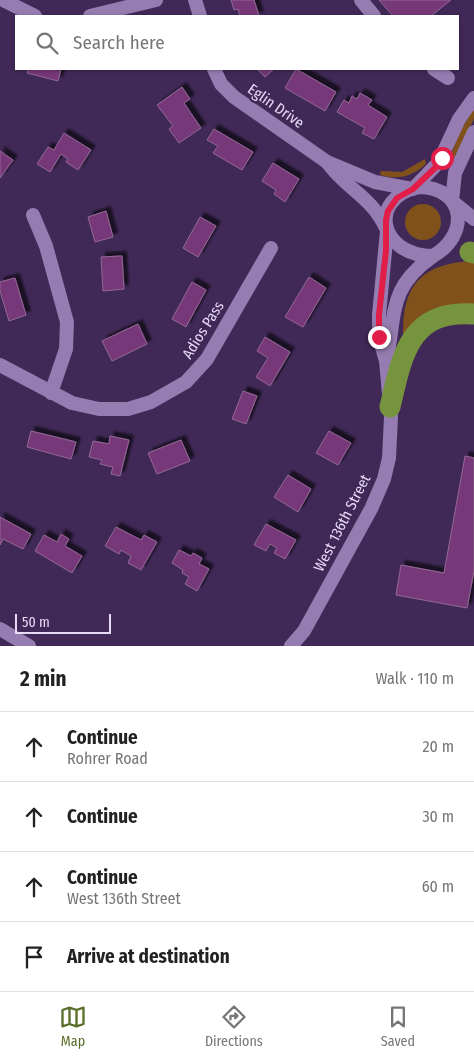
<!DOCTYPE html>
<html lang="en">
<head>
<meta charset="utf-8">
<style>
  body { margin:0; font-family:"Fira Sans Condensed",sans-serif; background:#f6f6f6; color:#222 }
  .scale { position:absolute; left:15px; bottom:12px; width:96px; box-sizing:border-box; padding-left:5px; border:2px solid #e7daf7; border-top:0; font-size:14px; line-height:18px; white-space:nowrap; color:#e7daf7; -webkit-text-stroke:4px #402957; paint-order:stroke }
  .stop { position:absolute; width:15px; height:15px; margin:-11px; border:4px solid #e11d48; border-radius:50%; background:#fff }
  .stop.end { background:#e11d48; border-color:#fff; box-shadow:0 1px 5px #0008 }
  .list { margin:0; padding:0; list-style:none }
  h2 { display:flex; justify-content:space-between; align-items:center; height:65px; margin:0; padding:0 20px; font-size:21px }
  h2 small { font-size:16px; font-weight:400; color:#767676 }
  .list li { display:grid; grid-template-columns:32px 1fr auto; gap:15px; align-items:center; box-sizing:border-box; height:70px; padding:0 20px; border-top:1px solid #e0e0e0 }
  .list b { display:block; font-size:19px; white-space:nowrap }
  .list p { margin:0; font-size:16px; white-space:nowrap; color:#767676 }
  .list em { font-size:16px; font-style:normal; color:#767676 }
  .icon { flex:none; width:28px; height:28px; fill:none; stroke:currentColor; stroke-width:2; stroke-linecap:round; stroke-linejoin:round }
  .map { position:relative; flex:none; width:474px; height:646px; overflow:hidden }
  .search { position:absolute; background:#fff; box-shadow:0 1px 4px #0004; left:15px; right:15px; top:15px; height:55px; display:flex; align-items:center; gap:12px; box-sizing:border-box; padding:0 18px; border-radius:0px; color:#767676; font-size:19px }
  .sheet { height:345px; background:#fff }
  nav { display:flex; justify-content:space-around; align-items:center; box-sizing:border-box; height:70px; border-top:1px solid #e0e0e0; background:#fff; font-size:14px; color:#767676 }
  nav a { display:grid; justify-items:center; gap:2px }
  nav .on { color:#586e29 }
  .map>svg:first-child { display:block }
</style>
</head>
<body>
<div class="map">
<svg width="474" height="646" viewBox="0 0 474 646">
  <defs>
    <filter id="shadow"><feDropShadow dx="4.5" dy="-4.5" stdDeviation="1" flood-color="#0009"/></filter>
  </defs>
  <rect width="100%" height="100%" fill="#402957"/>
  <g fill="#80511b">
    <polygon points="474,109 474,119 449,168 446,167 460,131"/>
    <path d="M 425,159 L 426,164 C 411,177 399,180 380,175 L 381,171 L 402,172 Z"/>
    <circle cx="423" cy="222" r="18"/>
    <path d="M 474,261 L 474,305 L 403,334 C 402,282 425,263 474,261 Z"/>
  </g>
  <g fill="#763979" stroke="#936894" filter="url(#shadow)">
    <polygon points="231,0 254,0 259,16 240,16 238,9 234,10"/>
    <polygon points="379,0 451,0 431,16 393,16"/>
    <polygon points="28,69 61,69 58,81 27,73"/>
    <polygon points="257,69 274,69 265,77"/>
    <polygon points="296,69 336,92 325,111 285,88"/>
    <polygon points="182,87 190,99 184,103 201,128 179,143 169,129 173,126 157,105"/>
    <polygon points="360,93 372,100 368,105 387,117 374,139 362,133 365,128 337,112 344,100 349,103 352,96 357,99"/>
    <polygon points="214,129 253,152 242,170 213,153 218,146 207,140"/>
    <polygon points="64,133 91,150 78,170 66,162 68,159 61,154 50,172 37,164 48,147 54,150"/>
    <polygon points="0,151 13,160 0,178"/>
    <polygon points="273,163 299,179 285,202 274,194 276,190 262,181"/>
    <polygon points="106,211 113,237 95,242 88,217"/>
    <polygon points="200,217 216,226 198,257 183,248"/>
    <polygon points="122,256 124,289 103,291 101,257"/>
    <polygon points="309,277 326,288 303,327 285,317"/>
    <polygon points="15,278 26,315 9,321 0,291 0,282"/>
    <polygon points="192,282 206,290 186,327 172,319"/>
    <polygon points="138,324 147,344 112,361 102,341"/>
    <polygon points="265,337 290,352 270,386 256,377 268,358 257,351"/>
    <polygon points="243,391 257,396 246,424 232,419"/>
    <polygon points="31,431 76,442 71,459 27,447"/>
    <polygon points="329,431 351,443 338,465 316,453"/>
    <polygon points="110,436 129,440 120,476 111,474 113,467 100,464 102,460 89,457 93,441 109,444"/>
    <polygon points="181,440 190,461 157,474 148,453"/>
    <polygon points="465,456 474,458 474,571 467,608 396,595 401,565 444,573"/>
    <polygon points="288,475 311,489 298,512 274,497"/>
    <polygon points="0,517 31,534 23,549 3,539 0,545"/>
    <polygon points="266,524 296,540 285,559 274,553 277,548 270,544 266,551 254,545"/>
    <polygon points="116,527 141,540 144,535 157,542 141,570 128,563 131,556 121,550 119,554 105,546"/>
    <polygon points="61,534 69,539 65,546 82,556 72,573 35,551 44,535 57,542"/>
    <polygon points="179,550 191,556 193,553 202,558 199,564 209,569 197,591 185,584 189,577 182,573 183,570 172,563"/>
  </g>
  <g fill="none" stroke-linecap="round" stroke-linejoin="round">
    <g stroke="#957cb1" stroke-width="14">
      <polyline points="3,0 35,16"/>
      <polyline points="195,0 200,16"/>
      <polyline points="361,0 374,16"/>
      <polyline points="90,16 156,0"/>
      <polyline points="214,69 221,84 234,97 327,162 375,182 412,189"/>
      <polyline points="434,69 448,78"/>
      <path d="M 327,162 C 346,189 371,196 386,228"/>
      <path d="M 419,187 C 466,188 470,235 433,256 C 379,256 367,198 419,187 Z"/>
      <polyline points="413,189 439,162 459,119 474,98"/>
      <polyline points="452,201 455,173 474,132"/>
      <polyline points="453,202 474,219"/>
      <polyline points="33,215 46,246 67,322 66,349 51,393"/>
      <path d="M 387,358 C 396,311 389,287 433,256"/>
      <polyline points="0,365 72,403 99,409 128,409 151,402 186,382 207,359 271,248"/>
      <polyline points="0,629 29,646"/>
      <polyline points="291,646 304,631 371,509 384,479 389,458 391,417 386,361 379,337 379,315 387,231"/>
    </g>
    <g stroke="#76943d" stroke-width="21">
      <polyline points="470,252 474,253"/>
      <path d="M 390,407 C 402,356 409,309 474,314"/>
    </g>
  </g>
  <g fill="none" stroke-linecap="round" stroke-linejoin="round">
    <polyline stroke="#e11d48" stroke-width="6" points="379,337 379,315 386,250 386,220 388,211 397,198 413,189 436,167 442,158"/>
  </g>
  <g text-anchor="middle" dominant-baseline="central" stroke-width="5" stroke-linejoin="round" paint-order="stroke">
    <g font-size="15" fill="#e7daf7" stroke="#402957">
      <text transform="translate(276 106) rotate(35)">Eglin Drive</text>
      <text transform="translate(203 330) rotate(-58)">Adios Pass</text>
      <text transform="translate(342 523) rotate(-63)">West 136th Street</text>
    </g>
  </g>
</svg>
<div class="scale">50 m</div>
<div class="stop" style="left:442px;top:158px"></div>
<div class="stop end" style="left:379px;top:337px"></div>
<div class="search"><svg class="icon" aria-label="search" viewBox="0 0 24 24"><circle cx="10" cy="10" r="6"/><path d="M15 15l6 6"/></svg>Search here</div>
</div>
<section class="sheet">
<h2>2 min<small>Walk · 110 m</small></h2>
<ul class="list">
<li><svg class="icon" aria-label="ahead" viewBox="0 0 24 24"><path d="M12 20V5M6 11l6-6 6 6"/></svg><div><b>Continue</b><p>Rohrer Road</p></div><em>20 m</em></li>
<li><svg class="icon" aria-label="ahead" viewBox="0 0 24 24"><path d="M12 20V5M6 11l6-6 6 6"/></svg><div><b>Continue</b></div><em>30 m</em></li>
<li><svg class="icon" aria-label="ahead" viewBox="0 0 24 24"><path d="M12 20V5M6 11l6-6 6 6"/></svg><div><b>Continue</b><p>West 136th Street</p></div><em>60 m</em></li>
<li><svg class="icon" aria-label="arrive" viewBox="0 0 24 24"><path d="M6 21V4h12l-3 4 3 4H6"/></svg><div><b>Arrive at destination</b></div></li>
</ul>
</section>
<nav>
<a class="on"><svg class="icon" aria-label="map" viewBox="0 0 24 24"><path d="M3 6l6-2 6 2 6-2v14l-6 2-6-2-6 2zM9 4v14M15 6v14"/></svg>Map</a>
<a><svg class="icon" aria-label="directions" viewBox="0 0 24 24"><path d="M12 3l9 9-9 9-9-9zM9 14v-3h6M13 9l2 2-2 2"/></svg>Directions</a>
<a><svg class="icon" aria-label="saved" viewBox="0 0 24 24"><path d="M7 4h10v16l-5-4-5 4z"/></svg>Saved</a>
</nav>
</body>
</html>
